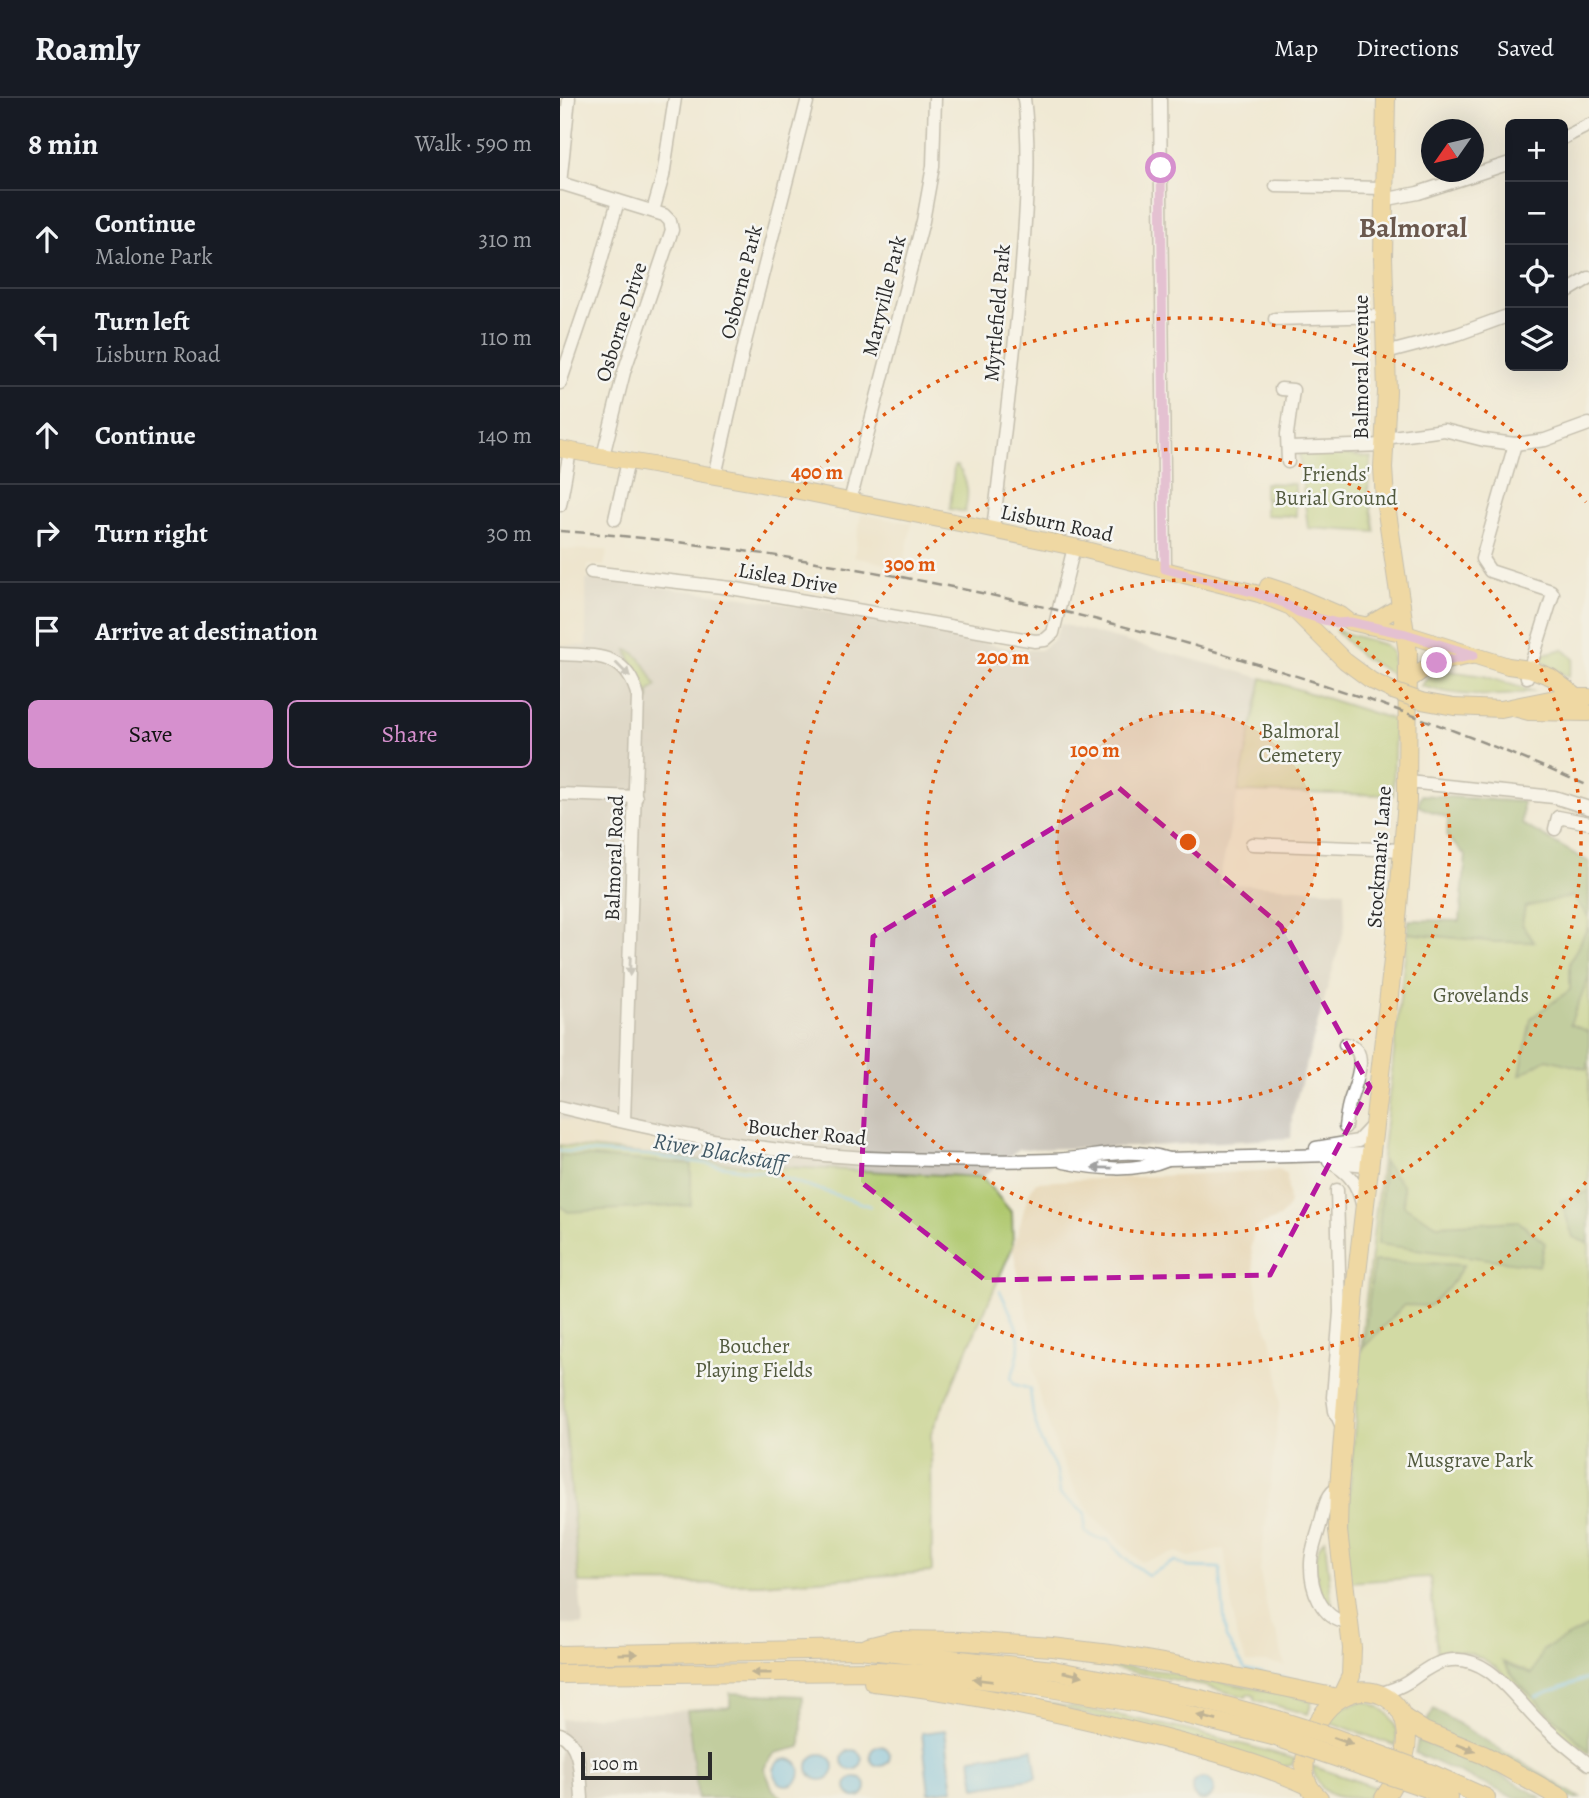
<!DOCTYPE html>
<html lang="en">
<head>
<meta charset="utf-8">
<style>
  body { margin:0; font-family:Alegreya,serif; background:#20242c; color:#f1f3f6 }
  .controls { position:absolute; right:21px; top:21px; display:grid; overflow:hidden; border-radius:10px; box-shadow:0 7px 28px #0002 }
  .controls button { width:63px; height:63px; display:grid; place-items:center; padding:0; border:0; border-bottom:2px solid #363941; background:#171b24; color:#f1f3f6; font:35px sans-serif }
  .compass { position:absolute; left:861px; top:21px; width:63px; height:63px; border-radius:50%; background:#171b24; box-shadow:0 7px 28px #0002; rotate:236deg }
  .scale { position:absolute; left:21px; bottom:18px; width:131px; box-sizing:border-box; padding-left:7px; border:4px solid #2b2b2b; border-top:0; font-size:19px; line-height:24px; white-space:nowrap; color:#2b2b2b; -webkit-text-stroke:5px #f6f6f2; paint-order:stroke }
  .stop { position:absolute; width:21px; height:21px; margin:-16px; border:5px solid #d690ce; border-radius:50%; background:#fff }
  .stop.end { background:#d690ce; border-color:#fff; box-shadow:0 2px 7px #0008 }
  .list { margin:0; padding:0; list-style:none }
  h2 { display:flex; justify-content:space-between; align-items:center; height:91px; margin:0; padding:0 28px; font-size:30px }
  h2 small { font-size:23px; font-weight:400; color:#9ea1a6 }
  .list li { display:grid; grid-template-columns:46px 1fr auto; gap:21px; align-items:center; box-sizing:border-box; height:98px; padding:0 28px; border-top:2px solid #363941 }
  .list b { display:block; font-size:26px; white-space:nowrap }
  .list p { margin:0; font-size:23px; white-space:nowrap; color:#9ea1a6 }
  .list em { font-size:23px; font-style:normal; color:#9ea1a6 }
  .actions { display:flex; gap:14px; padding:21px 28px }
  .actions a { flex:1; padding:16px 0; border:2px solid #d690ce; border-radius:10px; text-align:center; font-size:24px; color:#d690ce }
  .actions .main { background:#d690ce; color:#111 }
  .icon { flex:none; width:38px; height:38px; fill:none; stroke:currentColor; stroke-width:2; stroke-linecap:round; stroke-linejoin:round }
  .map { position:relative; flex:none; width:1029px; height:1700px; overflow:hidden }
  header { display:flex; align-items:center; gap:42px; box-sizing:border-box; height:98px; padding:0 35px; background:#171b24; border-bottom:2px solid #363941 }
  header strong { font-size:33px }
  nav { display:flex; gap:38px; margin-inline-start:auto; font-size:24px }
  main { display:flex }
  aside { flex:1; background:#171b24 }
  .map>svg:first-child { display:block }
</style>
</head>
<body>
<header>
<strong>Roamly</strong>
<nav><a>Map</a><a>Directions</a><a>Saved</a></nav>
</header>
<main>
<aside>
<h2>8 min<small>Walk · 590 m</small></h2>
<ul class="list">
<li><svg class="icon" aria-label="ahead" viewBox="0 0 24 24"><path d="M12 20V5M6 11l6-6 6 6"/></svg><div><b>Continue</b><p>Malone Park</p></div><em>310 m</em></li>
<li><svg class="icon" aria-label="left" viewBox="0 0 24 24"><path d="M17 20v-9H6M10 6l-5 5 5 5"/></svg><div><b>Turn left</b><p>Lisburn Road</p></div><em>110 m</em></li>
<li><svg class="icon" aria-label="ahead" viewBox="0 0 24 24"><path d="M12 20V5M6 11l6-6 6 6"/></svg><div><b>Continue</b></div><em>140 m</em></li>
<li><svg class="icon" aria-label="right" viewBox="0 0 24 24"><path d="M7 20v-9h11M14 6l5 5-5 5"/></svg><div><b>Turn right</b></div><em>30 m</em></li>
<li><svg class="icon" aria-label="arrive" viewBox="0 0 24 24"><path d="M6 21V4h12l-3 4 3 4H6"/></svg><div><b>Arrive at destination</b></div></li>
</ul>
<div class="actions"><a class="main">Save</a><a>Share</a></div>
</aside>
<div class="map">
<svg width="1029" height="1700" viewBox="0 0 1029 1700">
  <rect width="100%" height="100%" fill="#f6f6f2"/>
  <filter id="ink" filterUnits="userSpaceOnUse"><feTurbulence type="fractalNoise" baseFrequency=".0143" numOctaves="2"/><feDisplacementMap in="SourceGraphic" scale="14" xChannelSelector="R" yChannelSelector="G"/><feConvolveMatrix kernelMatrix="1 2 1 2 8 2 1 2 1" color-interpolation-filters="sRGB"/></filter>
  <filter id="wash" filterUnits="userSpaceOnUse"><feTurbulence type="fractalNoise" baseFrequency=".00686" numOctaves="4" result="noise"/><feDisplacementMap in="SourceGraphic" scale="28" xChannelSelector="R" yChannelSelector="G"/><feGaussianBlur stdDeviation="1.57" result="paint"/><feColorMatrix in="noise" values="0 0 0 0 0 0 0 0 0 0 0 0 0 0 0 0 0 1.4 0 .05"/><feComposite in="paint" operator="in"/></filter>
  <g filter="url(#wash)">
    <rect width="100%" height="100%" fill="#f0e9d4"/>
    <g fill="#e8d9ba">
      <polygon points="301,416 352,425 343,470 294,459"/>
      <polygon points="0,451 48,452 44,468 28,467 26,549 0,547"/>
      <polygon points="0,1021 114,1045 111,1058 0,1047"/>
      <polygon points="719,1072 727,1076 729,1108 719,1120 694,1130 691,1150 700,1214 711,1240 718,1274 720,1304 700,1474 710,1527 717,1535 725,1568 705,1564 687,1564 677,1542 664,1451 629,1459 617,1454 581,1464 533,1418 516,1394 496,1348 479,1298 472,1265 475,1251 453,1152 468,1097 476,1084"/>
    </g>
    <g fill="#c9c3b8">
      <polygon points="26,481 183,499 320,522 448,550 480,552 494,541 501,526 702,580 659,785 784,793 785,828 732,1017 731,1040 573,1049 459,1051 422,1079 187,1067 111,1058 114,1045 0,1021 0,547 26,548"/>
      <polygon points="0,1261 19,1485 23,1527 0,1527"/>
      <polygon points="127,1612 138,1700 0,1700 0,1621"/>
    </g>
    <g fill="#aec76c" stroke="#6c794c" stroke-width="2">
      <polygon points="765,354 811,360 808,394 815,434 748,430 739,355"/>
      <path d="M 394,368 L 397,368 C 409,383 409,396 405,414 L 390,411 Z"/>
      <polygon points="704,385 735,386 735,401 704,400"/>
      <polygon points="705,402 736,403 736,418 705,417"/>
      <polygon points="775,532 825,547 832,555 833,577 801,558"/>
      <polygon points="1003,551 1014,561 1008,579 980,563 983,556"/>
      <path d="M 67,552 C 82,556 89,575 96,588 L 89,594 L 89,602 L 80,576 L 71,563 Z"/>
      <path d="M 889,573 L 924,578 L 972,593 C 937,601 896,598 861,588 L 872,575 Z"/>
      <polygon points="702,580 835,622 833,697 678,694"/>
      <path d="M 861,697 L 963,704 L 962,726 L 1029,764 L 1029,1656 C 1017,1648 1004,1640 994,1630 C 960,1597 931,1543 877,1554 L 870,1479 L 789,1484 L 786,1449 L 789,1397 L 803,1226 L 849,822 L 900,823 L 906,758 L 887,739 L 888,720 L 858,708 Z"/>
      <polygon points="0,1047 187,1067 422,1079 452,1115 453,1148 371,1335 372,1474 200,1486 19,1485 0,1261"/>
      <path d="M 765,1441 L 772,1509 L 770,1509 C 755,1492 748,1458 765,1441 Z"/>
      <polygon points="527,1563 607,1574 744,1600 752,1604 748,1616 695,1602 695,1598 688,1596 686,1599 632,1585 526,1565"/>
      <path d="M 803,1603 C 826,1608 840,1623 836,1648 L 767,1623 L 783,1609 Z"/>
      <path d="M 478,1604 C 565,1616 650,1636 735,1661 L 732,1667 L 723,1669 Z"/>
      <path d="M 752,1668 L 817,1690 L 806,1700 C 775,1700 760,1700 752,1668 Z"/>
    </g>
    <g fill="#8aac60" stroke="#5a6c46" stroke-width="2">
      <polygon points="861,697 963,704 962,726 1029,764 1029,820 1013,798 965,809 962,826 974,844 935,844 847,835 849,822 900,823 906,758 887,739 888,720 858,708"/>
      <polygon points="1029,827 1029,879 1010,926 1029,934 1029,962 1026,971 987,961 960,977 971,920 1010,892 1010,864"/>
      <polygon points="0,1057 131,1066 131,1107 8,1114 0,1107"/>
      <polygon points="824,1064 843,1088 844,1108 877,1127 958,1123 985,1145 979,1168 818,1146"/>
      <polygon points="1029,1093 1029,1143 1027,1145 1013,1139 1001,1103"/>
      <polygon points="814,1163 904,1167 889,1189 869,1208 844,1207 803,1250"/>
      <polygon points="1028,1528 1029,1536 1029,1653 960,1587 943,1564 972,1576 983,1552"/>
      <polygon points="170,1595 243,1598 241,1649 215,1655 204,1670 213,1692 223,1700 138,1700 127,1612 170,1609"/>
      <polygon points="874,1611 1020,1700 1008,1700 864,1628"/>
      <polygon points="858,1642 920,1665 982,1700 955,1700 855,1655"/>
    </g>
    <g fill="#6ebfe9" stroke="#4c758a" stroke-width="2">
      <polygon points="385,1632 393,1692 369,1695 362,1635"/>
      <circle cx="320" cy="1658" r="10"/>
      <polygon points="473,1651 477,1680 415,1690 411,1660"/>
      <circle cx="292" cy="1662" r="10"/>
      <circle cx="261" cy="1669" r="13"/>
      <circle cx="227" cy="1674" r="13"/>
      <circle cx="296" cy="1689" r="10"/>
      <circle cx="643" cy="1691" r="11"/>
    </g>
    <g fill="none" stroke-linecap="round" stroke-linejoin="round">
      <g stroke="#6ebfe9" stroke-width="2.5">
        <polyline points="0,1053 88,1057 208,1075 310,1108"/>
        <path d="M 440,1193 C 457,1228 467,1241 451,1280 L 454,1286 L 470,1291 L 473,1316 L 481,1344 L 497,1373 L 500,1396 L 525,1415 L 525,1434 L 538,1441 L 548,1442 L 564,1460 L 588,1477 L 615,1463 L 628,1469 L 660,1470 L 666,1540 L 685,1571 L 746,1585"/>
        <polyline points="976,1599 1029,1580"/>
      </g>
    </g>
  </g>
  <g filter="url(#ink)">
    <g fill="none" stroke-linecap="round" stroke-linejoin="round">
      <g stroke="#8e8a80" stroke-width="15">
        <g id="minor">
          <polyline points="600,0 605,472"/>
          <polyline points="1003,40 1029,27"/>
          <polyline points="0,85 104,117 110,123 112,132 64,274 43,358"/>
          <polyline points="0,86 9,0"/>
          <polyline points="716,88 824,90"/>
          <polyline points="823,102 858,95 950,65"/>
          <polyline points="93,113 103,78 115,0"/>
          <polyline points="1003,196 1029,180"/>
          <polyline points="715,221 825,218"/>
          <polyline points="826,255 898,236 950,217"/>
          <polyline points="0,285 38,173 58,103"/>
          <polyline points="721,291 733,292 727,336 728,364"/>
          <polyline points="825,340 884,332 924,342 955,346 985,342 1029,326"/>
          <polyline points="955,346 922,461 930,473 991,493 993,496 967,579"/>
          <polyline points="728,350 825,347"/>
          <polyline points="155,378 185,244 248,0"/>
          <polyline points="290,403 363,123 373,68 375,0"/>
          <polyline points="0,407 10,353"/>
          <polyline points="55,421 68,363"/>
          <path d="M 433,432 C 443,344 455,255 462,166 C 466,111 471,55 464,0"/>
          <polyline points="31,474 171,490 475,543 485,542 493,535 514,449"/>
          <path d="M 0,556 C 38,558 67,555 78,599 L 64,1023"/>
          <polyline points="848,684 994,699 1029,710"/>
          <polyline points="0,696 76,699"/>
          <polyline points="995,731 998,719 1029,725"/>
          <polyline points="692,746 842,752"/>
          <path d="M 785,946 C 813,950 794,989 789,1006 C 787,1013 786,1021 785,1029"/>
          <path d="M 0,1009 C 110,1036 223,1059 337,1061 C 388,1062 440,1064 492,1062 C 533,1061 567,1047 608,1061"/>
          <polyline points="756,1050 798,1043 813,1027"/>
          <path d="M 769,1063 C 788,1075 797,1083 802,1106"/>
          <path d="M 504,1064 C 538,1071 575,1075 608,1061 L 810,1056"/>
          <polyline points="774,1064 808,1067"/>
          <polyline points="777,1092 780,1214 773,1299 775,1313 783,1331"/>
          <path d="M 779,1389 C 765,1396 764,1413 760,1427 C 757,1439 751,1453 751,1465 C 750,1490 761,1521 788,1525"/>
          <path d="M 818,1596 C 829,1593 839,1590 848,1584 C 860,1576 871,1566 885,1563 C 927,1553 954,1600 979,1624 C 995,1639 1012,1653 1029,1666"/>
          <path d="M 0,1636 C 22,1645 20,1679 22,1700"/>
        </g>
      </g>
      <g stroke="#8e8a80" stroke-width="18">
        <g id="major">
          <polyline points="0,351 224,390 409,427 514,449 699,496 731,509 785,563 812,583 833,593"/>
          <polyline points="708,488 729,495 781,517 790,524 846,536 948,568 970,571 991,579 1016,598"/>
          <polyline points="807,528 842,507"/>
          <polyline points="849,582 872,566 911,558"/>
          <polyline points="861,603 894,609 941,611 1000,599 1029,599"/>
          <polyline points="954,610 969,614 1029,615"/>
        </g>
      </g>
      <g stroke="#8e8a80" stroke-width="20">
        <g id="highway">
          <polyline points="308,1549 336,1542 403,1543 492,1549 558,1557 626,1569 778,1600"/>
          <polyline points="0,1557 299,1551 493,1572 640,1601 718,1622"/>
          <polyline points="0,1576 318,1573 387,1577 478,1588 579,1605 713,1638"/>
          <path d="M 313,1584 C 399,1593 481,1610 565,1631 C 626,1646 690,1661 748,1687"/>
          <polyline points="782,1597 791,1578 792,1550 778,1433 779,1389 795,1193 835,845 847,703 848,555 825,401 823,370 827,294 823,158 826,0"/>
          <polyline points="844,1620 864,1633 924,1657 1001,1700"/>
          <polyline points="872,1676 926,1700"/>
          <polyline points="867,1690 888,1700"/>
          <path d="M 759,1700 C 743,1686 742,1672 747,1652 C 774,1545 897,1598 824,1700"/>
        </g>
      </g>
      <use href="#minor" stroke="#fff" stroke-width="12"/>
      <use href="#major" stroke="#eec469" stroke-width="16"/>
      <use href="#highway" stroke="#eec469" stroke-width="18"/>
      <path stroke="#2b2b2b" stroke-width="2.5" stroke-dasharray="10 5" stroke-linecap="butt" d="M 0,433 C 84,438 167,450 250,463 C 448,495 645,544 835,611 C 900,634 965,661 1029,688"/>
      <g stroke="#8e8a80" stroke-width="18" stroke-linecap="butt">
        <polyline id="major-bridge" points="833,593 861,603"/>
      </g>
      <g stroke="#8e8a80" stroke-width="20" stroke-linecap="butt">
        <g id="highway-bridge">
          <polyline points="718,1622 772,1639 872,1676"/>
          <polyline points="713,1638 867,1690"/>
        </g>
      </g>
      <use href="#major-bridge" stroke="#eec469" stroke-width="16"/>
      <use href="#highway-bridge" stroke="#eec469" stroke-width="18"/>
    </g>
    <defs><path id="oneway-solid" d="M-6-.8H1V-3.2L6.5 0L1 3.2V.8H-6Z" transform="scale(1.75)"/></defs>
    <g fill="#a0a0a0">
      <use href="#oneway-solid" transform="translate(63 572) rotate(45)"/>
      <use href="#oneway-solid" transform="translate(70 868) rotate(92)"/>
      <use href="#oneway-solid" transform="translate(542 1070) rotate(-179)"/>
    </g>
    <g fill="#837047">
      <use href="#oneway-solid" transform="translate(68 1556) rotate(-1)"/>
      <use href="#oneway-solid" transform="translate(201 1575) rotate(180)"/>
      <use href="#oneway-solid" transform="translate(513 1576) rotate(11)"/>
      <use href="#oneway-solid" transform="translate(423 1582) rotate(-173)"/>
      <use href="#oneway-solid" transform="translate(647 1620) rotate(-165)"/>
      <use href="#oneway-solid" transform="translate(783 1643) rotate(20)"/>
      <use href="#oneway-solid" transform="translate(906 1650) rotate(22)"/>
    </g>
  </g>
  <g fill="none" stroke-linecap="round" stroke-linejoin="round" filter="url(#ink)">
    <polyline stroke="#d690ce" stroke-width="9" points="601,70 605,471 699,496 724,505 738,514 760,521 777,525 790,524 846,536 914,557 877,565"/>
  </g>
  <path d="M0 0H1029V1700H0ZM 559,690 L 721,828 L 810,989 L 710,1177 L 425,1182 L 301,1084 L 313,839 Z" fill="#f0e9d4" fill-opacity=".55" fill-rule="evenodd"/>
  <path fill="none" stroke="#b5179e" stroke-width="5" stroke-dasharray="14 9" stroke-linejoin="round" d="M 559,690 L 721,828 L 810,989 L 710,1177 L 425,1182 L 301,1084 L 313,839 Z"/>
  <circle cx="628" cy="744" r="131" fill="#df570e" fill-opacity=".12"/>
  <g fill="none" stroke="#df570e" stroke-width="3.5" stroke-dasharray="3.5 7">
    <circle cx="628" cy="744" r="131"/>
    <circle cx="628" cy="744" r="262"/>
    <circle cx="628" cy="744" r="393"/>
    <path d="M1026 1084A524 524 0 1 1 1026 404"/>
  </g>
  <g text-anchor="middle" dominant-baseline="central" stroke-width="5" stroke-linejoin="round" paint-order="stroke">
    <g font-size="21" fill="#2b2b2b" stroke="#f6f6f2">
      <text transform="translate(181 184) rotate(-76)">Osborne Park</text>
      <text transform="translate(324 198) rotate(-76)">Maryville Park</text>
      <text transform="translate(437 215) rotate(-85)">Myrtlefield Park</text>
      <text transform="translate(61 224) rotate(-72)">Osborne Drive</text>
      <text transform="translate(801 269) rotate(-90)">Balmoral Avenue</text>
      <text transform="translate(497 425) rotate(12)">Lisburn Road</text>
      <text transform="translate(228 480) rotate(10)">Lislea Drive</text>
      <text transform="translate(819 759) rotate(-86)">Stockman's Lane</text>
      <text transform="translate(54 760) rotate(-88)">Balmoral Road</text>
      <text transform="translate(247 1034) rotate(6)">Boucher Road</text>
    </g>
    <g font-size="21" fill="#525a3e" stroke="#f6f6f2">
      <text x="776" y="376">Friends'<tspan x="776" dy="24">Burial Ground</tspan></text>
      <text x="740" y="633">Balmoral<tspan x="740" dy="24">Cemetery</tspan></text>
      <text x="921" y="897">Grovelands</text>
      <text x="194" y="1248">Boucher<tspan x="194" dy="24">Playing Fields</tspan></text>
      <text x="910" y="1362">Musgrave Park</text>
    </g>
    <g font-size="23" font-style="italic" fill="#3f5764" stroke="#f6f6f2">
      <text transform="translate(159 1054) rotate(10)">River Blackstaff</text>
    </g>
    <g font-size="28" font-weight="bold" fill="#6a584d" stroke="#f6f6f2">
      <text x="853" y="130">Balmoral</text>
    </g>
  </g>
  <circle cx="628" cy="744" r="10" fill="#df570e" stroke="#f6f6f2" stroke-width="3.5"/>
  <g font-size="21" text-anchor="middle" font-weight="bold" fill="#df570e" stroke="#f6f6f2" stroke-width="5" stroke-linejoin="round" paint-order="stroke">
    <text x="257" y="381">400 m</text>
    <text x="350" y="473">300 m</text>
    <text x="443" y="566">200 m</text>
    <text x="535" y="659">100 m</text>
  </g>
</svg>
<div class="controls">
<button>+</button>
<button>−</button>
<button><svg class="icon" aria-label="locate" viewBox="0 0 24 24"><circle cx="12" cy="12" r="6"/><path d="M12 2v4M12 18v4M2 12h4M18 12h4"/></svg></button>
<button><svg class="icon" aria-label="layers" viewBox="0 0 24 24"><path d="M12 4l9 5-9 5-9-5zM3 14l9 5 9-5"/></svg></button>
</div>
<svg class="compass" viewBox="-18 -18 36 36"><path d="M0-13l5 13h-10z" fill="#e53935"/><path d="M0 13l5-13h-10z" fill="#9ea1a6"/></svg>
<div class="scale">100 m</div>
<div class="stop" style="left:601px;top:70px"></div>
<div class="stop end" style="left:877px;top:565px"></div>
</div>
</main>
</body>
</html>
